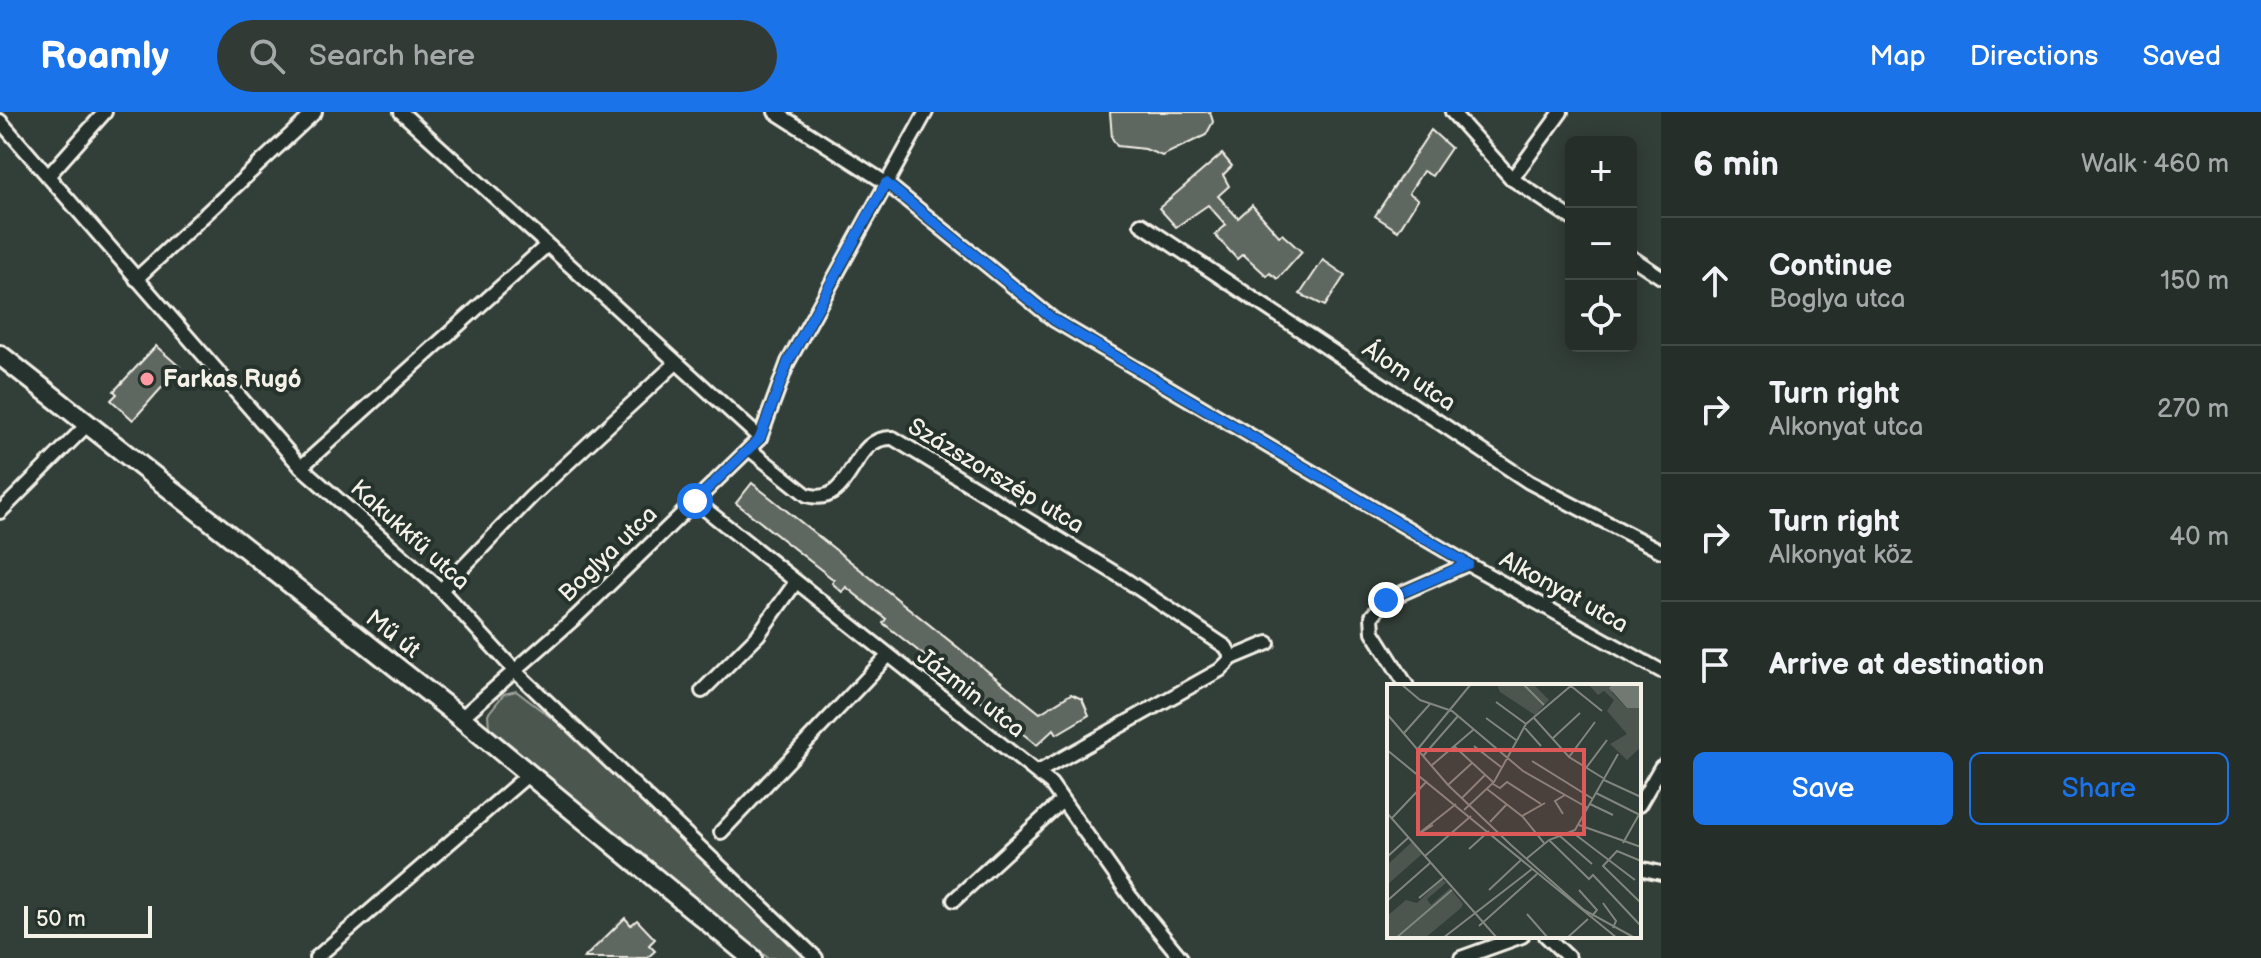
<!DOCTYPE html>
<html lang="en">
<head>
<meta charset="utf-8">
<style>
  body { margin:0; font-family:"Balsamiq Sans",sans-serif; background:#323a36; color:#f1f3f6 }
  .controls { position:absolute; right:24px; top:24px; display:grid; overflow:hidden; border-radius:12px; box-shadow:0 4px 20px #0003 }
  .controls button { width:72px; height:72px; display:grid; place-items:center; padding:0; border:0; border-bottom:2px solid #424a47; background:#262e2a; color:#f1f3f6; font:40px sans-serif }
  .scale { position:absolute; left:24px; bottom:20px; width:128px; box-sizing:border-box; padding-left:8px; border:4px solid #f4f1e8; border-top:0; font-size:22px; line-height:28px; white-space:nowrap; color:#f4f1e8; -webkit-text-stroke:6px #26332d; paint-order:stroke }
  .stop { position:absolute; width:24px; height:24px; margin:-18px; border:6px solid #1a73e8; border-radius:50%; background:#fff }
  .stop.end { background:#1a73e8; border-color:#fff; box-shadow:0 2px 8px #0008 }
  .list { margin:0; padding:0; list-style:none }
  h2 { display:flex; justify-content:space-between; align-items:center; height:104px; margin:0; padding:0 32px; font-size:34px }
  h2 small { font-size:26px; font-weight:400; color:#a4a8a8 }
  .list li { display:grid; grid-template-columns:52px 1fr auto; gap:24px; align-items:center; box-sizing:border-box; height:128px; padding:0 32px; border-top:2px solid #424a47 }
  .list b { display:block; font-size:30px; white-space:nowrap }
  .list p { margin:0; font-size:26px; white-space:nowrap; color:#a4a8a8 }
  .list em { font-size:26px; font-style:normal; color:#a4a8a8 }
  .actions { display:flex; gap:16px; padding:24px 32px }
  .actions a { flex:1; padding:18px 0; border:2px solid #1a73e8; border-radius:12px; text-align:center; font-size:28px; color:#1a73e8 }
  .actions .main { background:#1a73e8; color:#fff }
  .icon { flex:none; width:44px; height:44px; fill:none; stroke:currentColor; stroke-width:2; stroke-linecap:round; stroke-linejoin:round }
  .map { position:relative; flex:none; width:1661px; height:846px; overflow:hidden }
  header { display:flex; align-items:center; gap:48px; box-sizing:border-box; height:112px; padding:0 40px; background:#1a73e8; color:#fff }
  header strong { font-size:38px }
  nav { display:flex; gap:44px; margin-inline-start:auto; font-size:28px }
  .search { width:560px; height:72px; background:#323a36; display:flex; align-items:center; gap:20px; box-sizing:border-box; padding:0 28px; border-radius:44px; color:#a4a8a8; font-size:30px }
  main { display:flex }
  aside { flex:1; background:#262e2a }
  .map>svg:first-child { display:block }
</style>
</head>
<body>
<header>
<strong>Roamly</strong>
<div class="search"><svg class="icon" aria-label="search" viewBox="0 0 24 24"><circle cx="10" cy="10" r="6"/><path d="M15 15l6 6"/></svg>Search here</div>
<nav><a>Map</a><a>Directions</a><a>Saved</a></nav>
</header>
<main>
<div class="map">
<svg width="1661" height="846" viewBox="0 0 1661 846">
  <rect width="100%" height="100%" fill="#323e38"/>
  <filter id="ink" filterUnits="userSpaceOnUse"><feTurbulence type="fractalNoise" baseFrequency=".0125" numOctaves="2"/><feDisplacementMap in="SourceGraphic" scale="16" xChannelSelector="R" yChannelSelector="G"/><feConvolveMatrix kernelMatrix="1 2 1 2 8 2 1 2 1" color-interpolation-filters="sRGB"/></filter>
  <g filter="url(#ink)">
    <polygon fill="#4c564f" stroke="#a0a49c" stroke-width="2" points="516,579 571,621 807,846 768,846 489,615 488,602 504,582"/>
    <g fill="#5f6861" stroke="#f4f1e8" stroke-width="2">
      <polygon points="1110,0 1210,0 1213,10 1206,23 1162,44 1145,37 1117,34 1112,26"/>
      <polygon points="1431,18 1451,36 1432,64 1423,59 1409,81 1418,87 1398,119 1375,104"/>
      <polygon points="1222,42 1232,54 1223,63 1229,74 1218,84 1238,106 1252,93 1279,124 1282,122 1302,140 1278,167 1270,161 1267,164 1243,142 1237,147 1215,123 1226,113 1208,93 1176,115 1159,96"/>
      <polygon points="1323,148 1345,163 1325,194 1300,182"/>
      <polygon points="156,234 180,255 133,308 111,288 117,282 114,279"/>
      <polygon points="752,371 1040,601 1071,582 1082,587 1089,603 1057,622 1054,617 1037,633 883,511 886,507 846,475 842,480 832,471 834,468 736,391"/>
      <polygon points="625,806 631,813 637,808 655,827 649,833 655,839 647,846 584,846"/>
    </g>
    <g fill="none" stroke-linecap="round" stroke-linejoin="round">
      <g stroke="#f4f1e8" stroke-width="18">
        <g id="street">
          <polyline points="401,0 760,326"/>
          <polyline points="775,0 886,71 1054,208 1468,452 1661,559"/>
          <polyline points="1452,0 1512,67 1571,106"/>
          <polyline points="0,9 301,355 441,478 516,560 816,846"/>
          <polyline points="49,63 105,0"/>
          <polyline points="1512,67 1561,0"/>
          <polyline points="1141,112 1529,370 1661,439"/>
          <polyline points="1631,145 1661,165"/>
          <polyline points="136,167 315,0"/>
          <path d="M 749,337 L 807,383 C 854,397 849,323 893,326 L 1123,466 L 1226,535 L 1232,546"/>
          <polyline points="301,355 546,134"/>
          <polyline points="695,389 1051,672 1130,784 1181,846"/>
          <polyline points="0,400 88,312"/>
          <polyline points="441,478 531,385 676,251"/>
          <polyline points="1407,574 1373,520 1372,504 1386,488 1468,452"/>
          <polyline points="702,579 758,523 796,470"/>
          <polyline points="461,606 577,504 760,326 788,250 926,0"/>
          <polyline points="1038,660 1220,558 1232,546 1268,531"/>
          <polyline points="1639,693 1661,655"/>
          <polyline points="721,720 888,544"/>
          <polyline points="1639,756 1661,761"/>
          <polyline points="954,788 1062,689"/>
          <polyline points="1546,824 1569,846"/>
          <polyline points="316,846 529,662"/>
          <polyline points="1461,846 1522,824"/>
        </g>
      </g>
      <g stroke="#f4f1e8" stroke-width="24">
        <polyline id="secondary" points="0,243 461,606 752,846"/>
      </g>
      <use href="#street" stroke="#26332d" stroke-width="12"/>
      <use href="#secondary" stroke="#26332d" stroke-width="18"/>
    </g>
  </g>
  <g fill="none" stroke-linecap="round" stroke-linejoin="round" filter="url(#ink)">
    <polyline stroke="#1a73e8" stroke-width="10" points="695,389 760,326 788,250 886,71 1054,208 1468,452 1386,488"/>
  </g>
  <circle fill="#ff9aa2" stroke="#26332d" stroke-width="3" cx="147" cy="267" r="8"/>
  <g text-anchor="middle" dominant-baseline="central" stroke-width="8" stroke-linejoin="round" paint-order="stroke">
    <g font-size="24" fill="#f4f1e8" stroke="#26332d">
      <text transform="translate(1409 264) rotate(34)">Álom utca</text>
      <text transform="translate(996 364) rotate(31)">Százszorszép utca</text>
      <text transform="translate(410 423) rotate(42)">Kakukkfű utca</text>
      <text transform="translate(608 442) rotate(-44)">Boglya utca</text>
      <text transform="translate(1564 480) rotate(29)">Alkonyat utca</text>
      <text transform="translate(393 522) rotate(38)">Mű út</text>
      <text transform="translate(971 581) rotate(38)">Jázmin utca</text>
    </g>
    <g font-size="24" font-weight="bold" fill="#f4f1e8" stroke="#26332d" text-anchor="start">
      <text x="163" y="267">Farkas Rugó</text>
    </g>
  </g>
  <g transform="translate(1387 572)">
    <rect width="254" height="254" fill="#323e38"/>
    <path d="M 110,0 L 146,0 L 162,16 L 148,31 L 113,8 ZM 201,0 L 226,0 L 225,9 L 240,24 L 254,24 L 254,63 L 240,76 L 223,60 L 240,50 L 220,27 L 227,16 L 217,7 L 211,11 ZM 25,158 L 35,170 L 0,201 L 0,181 ZM 55,195 L 59,199 L 40,215 L 44,221 L 63,204 L 76,220 L 74,224 L 38,254 L 0,254 L 0,232 L 19,216 L 30,219 Z" fill="#4c564f"/>
    <path d="M 226,0 L 252,0 L 254,24 L 240,24 L 222,4 Z" fill="#727972"/>
    <path fill="none" stroke="#80867e" stroke-width="2" d="M 14,0 L 33,16 L 65,27 L 136,87 L 201,124M 136,0 L 157,21M 184,2 L 215,27M 109,18 L 139,40M 0,30 L 61,101 L 124,161 L 197,226 L 248,254M 99,34 L 129,56M 147,34 L 182,73 L 216,94M 137,43 L 154,62M 17,49 L 43,20M 166,54 L 193,29M 67,62 L 106,98M 87,62 L 114,83M 0,66 L 230,254M 30,66 L 84,0M 36,72 L 71,32M 182,73 L 208,38M 145,77 L 206,115M 44,82 L 86,46M 199,84 L 220,56M 217,96 L 254,113M 106,100 L 113,104 L 120,98 L 154,120M 61,101 L 85,79M 100,105 L 136,133 L 157,159M 209,109 L 251,130M 75,114 L 98,91M 203,120 L 226,131M 77,126 L 107,98 L 139,40 L 186,0M 0,129 L 110,254M 176,130 L 168,117 L 178,111M 135,132 L 158,119M 5,134 L 40,97M 103,138 L 120,120M 46,141 L 30,151 L 69,120M 192,141 L 254,163M 185,148 L 248,196M 173,152 L 205,180M 162,156 L 202,195 L 206,191 L 254,242M 236,159 L 254,127M 82,165 L 102,147M 38,172 L 84,132M 0,173 L 22,153M 139,175 L 162,156 L 188,146 L 231,70M 254,177 L 230,167 L 216,182 L 254,219M 102,206 L 135,175M 192,206 L 210,226 L 205,232M 32,214 L 56,194M 0,217 L 43,179M 216,219 L 229,237 L 226,244M 140,230 L 161,254M 92,242 L 150,190M 9,254 L 65,206M 56,254 L 145,185M 180,254 L 201,235"/>
    <path fill="#de5a58" fill-opacity="0.15" stroke="#de5a58" stroke-width="4" d="M 31,66 L 197,66 L 197,150 L 31,150 Z"/>
    <rect width="254" height="254" fill="none" stroke="#f4f1e8" stroke-width="4"/>
  </g>
</svg>
<div class="controls">
<button>+</button>
<button>−</button>
<button><svg class="icon" aria-label="locate" viewBox="0 0 24 24"><circle cx="12" cy="12" r="6"/><path d="M12 2v4M12 18v4M2 12h4M18 12h4"/></svg></button>
</div>
<div class="scale">50 m</div>
<div class="stop" style="left:695px;top:389px"></div>
<div class="stop end" style="left:1386px;top:488px"></div>
</div>
<aside>
<h2>6 min<small>Walk · 460 m</small></h2>
<ul class="list">
<li><svg class="icon" aria-label="ahead" viewBox="0 0 24 24"><path d="M12 20V5M6 11l6-6 6 6"/></svg><div><b>Continue</b><p>Boglya utca</p></div><em>150 m</em></li>
<li><svg class="icon" aria-label="right" viewBox="0 0 24 24"><path d="M7 20v-9h11M14 6l5 5-5 5"/></svg><div><b>Turn right</b><p>Alkonyat utca</p></div><em>270 m</em></li>
<li><svg class="icon" aria-label="right" viewBox="0 0 24 24"><path d="M7 20v-9h11M14 6l5 5-5 5"/></svg><div><b>Turn right</b><p>Alkonyat köz</p></div><em>40 m</em></li>
<li><svg class="icon" aria-label="arrive" viewBox="0 0 24 24"><path d="M6 21V4h12l-3 4 3 4H6"/></svg><div><b>Arrive at destination</b></div></li>
</ul>
<div class="actions"><a class="main">Save</a><a>Share</a></div>
</aside>
</main>
</body>
</html>
